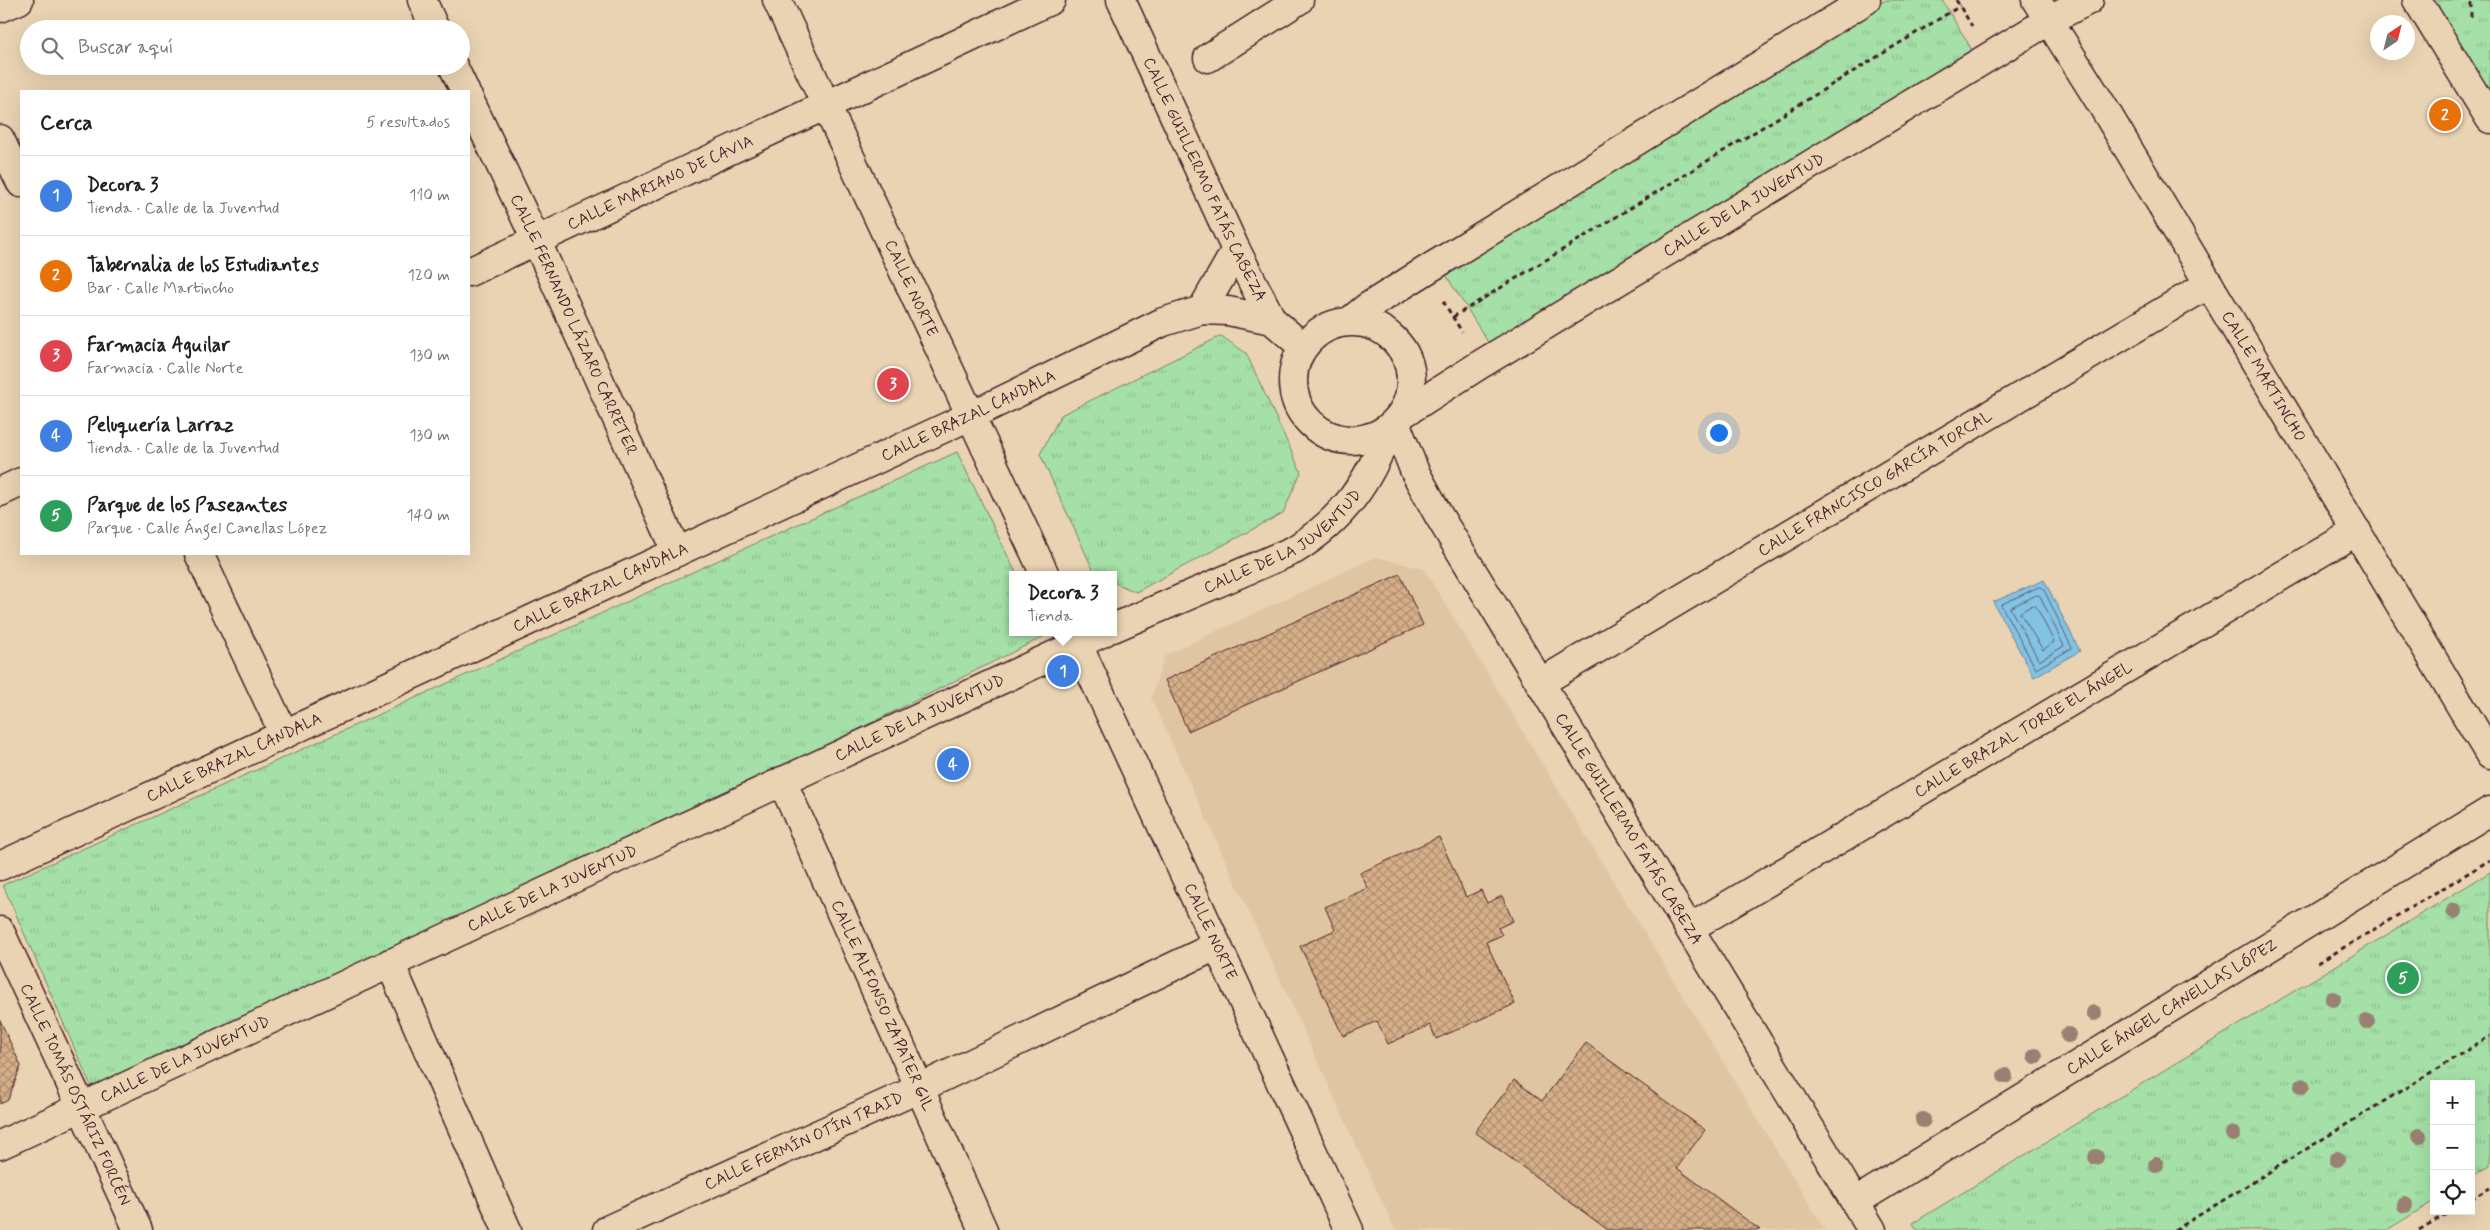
<!DOCTYPE html>
<html lang="es">
<head>
<meta charset="utf-8">
<style>
  body { margin:0; font-family:Mynerve,sans-serif; background:#f2f2f2; color:#202124 }
  .controls { position:absolute; right:15px; bottom:15px; display:grid; overflow:hidden; border-radius:0px; box-shadow:0 5px 20px #0002 }
  .controls button { width:45px; height:45px; display:grid; place-items:center; padding:0; border:0; border-bottom:1px solid #e0e0e0; background:#fff; color:#202124; font:25px sans-serif }
  .compass { position:absolute; left:2370px; top:15px; width:45px; height:45px; border-radius:50%; background:#fff; box-shadow:0 5px 20px #0002; rotate:35deg }
  .you { position:absolute; left:1718px; top:432px; width:18px; height:18px; margin:-12px; border:4px solid #fff; border-radius:50%; background:#1a73e8; box-shadow:0 0 0 8px #1a73e833 }
  .badge { display:grid; place-items:center; width:32px; height:32px; border-radius:50%; background:#111827; color:#fff; font-size:16px; font-weight:700 }
  .pin { position:absolute; translate:-50% -50%; border:2px solid #fff; box-shadow:0 1px 5px #0006 }
  .popup { position:absolute; left:1009px; top:571px; width:108px; height:65px; box-sizing:border-box; display:grid; place-content:center; border-radius:0px; background:#fff; filter:drop-shadow(0 1px 4px #0005); font-size:16px; white-space:nowrap; color:#757577 }
  .popup b { font-size:19px; color:#202124 }
  .popup::after { content:''; position:absolute; left:50%; top:100%; margin-left:-10px; border:10px solid transparent; border-top-color:#fff }
  .list { margin:0; padding:0; list-style:none }
  h2 { display:flex; justify-content:space-between; align-items:center; height:65px; margin:0; padding:0 20px; font-size:21px }
  h2 small { font-size:16px; font-weight:400; color:#757577 }
  .list li { display:grid; grid-template-columns:32px 1fr auto; gap:15px; align-items:center; box-sizing:border-box; height:80px; padding:0 20px; border-top:1px solid #e0e0e0 }
  .list b { display:block; font-size:19px; white-space:nowrap }
  .list p { margin:0; font-size:16px; white-space:nowrap; color:#757577 }
  .list em { font-size:16px; font-style:normal; color:#757577 }
  .icon { flex:none; width:28px; height:28px; fill:none; stroke:currentColor; stroke-width:2; stroke-linecap:round; stroke-linejoin:round }
  .map { position:relative; flex:none; width:2490px; height:1230px; overflow:hidden }
  .search { position:absolute; background:#fff; box-shadow:0 5px 20px #0002; left:20px; top:20px; width:450px; height:55px; display:flex; align-items:center; gap:12px; box-sizing:border-box; padding:0 18px; border-radius:28px; color:#757577; font-size:19px }
  .panel { position:absolute; background:#fff; box-shadow:0 5px 20px #0002; left:20px; top:90px; width:450px; height:465px; border-radius:0px }
  .map>svg:first-child { display:block }
</style>
</head>
<body>
<div class="map">
<svg width="2490" height="1230" viewBox="0 0 2490 1230">
  <defs>
    <pattern id="grass-tufts" width="24" height="20" patternUnits="userSpaceOnUse" patternTransform="scale(1.25)"><rect width="24" height="20" fill="#a4e0a7"/><path d="M3 7l-1-3M5 7V3M7 7l1-3M15 17l-1-3M17 17v-4M19 17l1-3" fill="none" stroke="#8fc090"/></pattern>
    <pattern id="building-cross-hatch" width="8" height="8" patternUnits="userSpaceOnUse" patternTransform="scale(1.25)"><rect width="8" height="8" fill="#d5af88"/><path d="M0 0l8 8M0 8l8-8" fill="none" stroke="#af8e6f"/></pattern>
  </defs>
  <rect width="100%" height="100%" fill="#e9d3b2"/>
  <filter id="ink" filterUnits="userSpaceOnUse"><feTurbulence type="fractalNoise" baseFrequency=".02" numOctaves="2"/><feDisplacementMap in="SourceGraphic" scale="10" xChannelSelector="R" yChannelSelector="G"/><feConvolveMatrix kernelMatrix="1 2 1 2 8 2 1 2 1" color-interpolation-filters="sRGB"/></filter>
  <g filter="url(#ink)">
    <polygon fill="#e0c5a3" points="1376,557 1424,569 1825,1230 1395,1230 1151,698 1165,655"/>
    <g fill="url(#grass-tufts)" stroke="#778069">
      <polygon points="1886,0 1942,0 1972,50 1491,347 1444,272"/>
      <polygon points="2418,0 2490,0 2490,118"/>
      <polygon points="1221,336 1246,353 1301,472 1283,513 1136,592 1113,582 1113,575 1095,574 1040,454 1061,415"/>
      <polygon points="957,452 1017,575 1013,575 1013,632 1046,632 1047,635 390,963 91,1086 3,885"/>
      <polygon points="2490,872 2490,1166 2471,1177 2471,1084 2434,1084 2434,1201 2387,1230 1917,1230 1913,1223"/>
    </g>
    <polygon fill="#82c2e3" stroke="#6c8199" points="2044,580 2080,651 2034,677 1993,602"/>
    <g fill="none" stroke-linecap="round" stroke-linejoin="round">
      <g stroke="#606075" stroke-width="1">
        <polygon points="2039,587 2043,588 2072,648 2036,669 2001,605"/>
        <polygon points="2037,595 2040,596 2064,646 2039,661 2010,608"/>
        <polygon points="2033,605 2036,606 2054,642 2043,650 2020,613"/>
      </g>
    </g>
    <g fill="url(#building-cross-hatch)" stroke="#4a1f2b">
      <polygon points="1400,574 1423,625 1188,731 1165,680"/>
      <polygon points="1439,837 1466,897 1481,890 1487,903 1502,896 1513,921 1498,928 1502,935 1486,942 1515,1004 1436,1039 1430,1025 1388,1044 1377,1021 1343,1036 1300,946 1335,930 1325,907 1368,888 1360,873"/>
      <polygon points="0,1020 21,1066 8,1100 0,1104"/>
      <polygon points="1586,1043 1705,1130 1677,1168 1760,1230 1608,1230 1475,1132 1514,1080 1542,1101"/>
    </g>
    <g fill="none" stroke-linecap="round" stroke-linejoin="round">
      <g stroke="#4a1f2b" stroke-width="31">
        <g id="pedestrian">
          <polyline points="422,0 435,29"/>
          <polyline points="2417,0 2490,119"/>
          <polyline points="0,8 19,0"/>
          <polyline points="1208,58 1299,0"/>
          <polyline points="453,66 465,91"/>
          <path id="s1" d="M 469,99 L 536,240 L 677,552"/>
          <polyline points="0,139 21,183"/>
          <path id="s2" d="M 469,272 L 1051,0"/>
          <polyline points="0,492 21,482"/>
          <polyline points="199,554 284,734"/>
          <path id="s3" d="M 1540,683 L 2209,284"/>
          <path id="s4" d="M 1690,928 L 2357,531"/>
          <path id="s5" d="M 607,1230 L 918,1089 L 1216,946"/>
        </g>
      </g>
      <g stroke="#4a1f2b" stroke-width="31">
        <g id="minor">
          <path id="s6" d="M 777,0 L 1045,575"/>
          <path id="s7" d="M 1121,0 L 1236,250 L 1272,320 L 1303,347"/>
          <path id="s8" d="M 2036,0 L 2102,105 L 2490,755"/>
          <polyline points="1202,310 1236,250"/>
          <polyline points="1350,321 1366,308 1425,271 1866,0"/>
          <circle cx="1352" cy="381" r="59"/>
          <path id="s9" d="M 1401,415 L 1481,364 L 2048,21 L 2089,0"/>
          <path id="s10" d="M 1395,422 L 1415,472 L 1439,516 L 1872,1230"/>
          <path id="s11" d="M 1113,628 L 1294,550 C 1343,520 1370,481 1389,428"/>
          <path id="s12" d="M 1072,632 L 1349,1230"/>
          <path id="s13" d="M 782,781 L 983,1230"/>
          <path id="s14" d="M 0,866 L 970,416 L 1163,322 L 1202,310 L 1228,311 L 1272,320"/>
          <path id="s15" d="M 0,931 L 138,1230"/>
          <polyline points="390,963 507,1230"/>
          <path id="s16" d="M 0,1145 L 1104,632"/>
          <path id="s17" d="M 1855,1202 L 2490,811"/>
        </g>
      </g>
      <g stroke="#4a1f2b" stroke-width="3" stroke-dasharray="5 4" stroke-linecap="butt">
        <polyline points="1956,0 1972,26"/>
        <polyline points="2471,17 2471,0"/>
        <polyline points="1443,301 1462,332"/>
        <polyline points="1453,317 1960,6"/>
        <polyline points="2318,963 2490,860"/>
        <polyline points="2471,1199 2490,1188"/>
        <polyline points="2175,1230 2490,1036"/>
        <polyline points="2419,1230 2451,1211"/>
      </g>
      <use href="#pedestrian" stroke="#e9d3b2" stroke-width="28"/>
      <use href="#minor" stroke="#e9d3b2" stroke-width="28"/>
    </g>
    <g fill="#998072">
      <circle cx="2454" cy="911" r="8"/>
      <circle cx="2333" cy="999" r="8"/>
      <circle cx="2094" cy="1013" r="8"/>
      <circle cx="2367" cy="1022" r="8"/>
      <circle cx="2068" cy="1035" r="8"/>
      <circle cx="2035" cy="1056" r="8"/>
      <circle cx="2005" cy="1076" r="8"/>
      <circle cx="2302" cy="1086" r="8"/>
      <circle cx="1923" cy="1120" r="8"/>
      <circle cx="2233" cy="1134" r="8"/>
      <circle cx="2419" cy="1136" r="8"/>
      <circle cx="2096" cy="1157" r="8"/>
      <circle cx="2337" cy="1159" r="8"/>
      <circle cx="2156" cy="1165" r="8"/>
      <circle cx="2405" cy="1205" r="8"/>
    </g>
  </g>
  <g text-anchor="middle" dominant-baseline="central" stroke-width="4" stroke-linejoin="round" paint-order="stroke">
    <g font-size="16" fill="#4a1f2b" stroke="#e9d3b2">
      <text stroke="none"><textPath href="#s7" startOffset="198">CALLE GUILLERMO FATÁS CABEZA</textPath></text>
      <text stroke="none"><textPath href="#s2" startOffset="211">CALLE MARIANO DE CAVIA</textPath></text>
      <text stroke="none"><textPath href="#s9" startOffset="402">CALLE DE LA JUVENTUD</textPath></text>
      <text stroke="none"><textPath href="#s6" startOffset="318">CALLE NORTE</textPath></text>
      <text stroke="none"><textPath href="#s1" startOffset="249">CALLE FERNANDO LÁZARO CARRETER</textPath></text>
      <text stroke="none"><textPath href="#s8" startOffset="440">CALLE MARTINCHO</textPath></text>
      <text stroke="none"><textPath href="#s14" startOffset="1068">CALLE BRAZAL CANDALA</textPath></text>
      <text stroke="none"><textPath href="#s3" startOffset="390">CALLE FRANCISCO GARCÍA TORCAL</textPath></text>
      <text stroke="none"><textPath href="#s11" startOffset="192">CALLE DE LA JUVENTUD</textPath></text>
      <text stroke="none"><textPath href="#s14" startOffset="662">CALLE BRAZAL CANDALA</textPath></text>
      <text stroke="none"><textPath href="#s16" startOffset="1014">CALLE DE LA JUVENTUD</textPath></text>
      <text stroke="none"><textPath href="#s4" startOffset="388">CALLE BRAZAL TORRE EL ÁNGEL</textPath></text>
      <text stroke="none"><textPath href="#s14" startOffset="258">CALLE BRAZAL CANDALA</textPath></text>
      <text stroke="none"><textPath href="#s10" startOffset="470">CALLE GUILLERMO FATÁS CABEZA</textPath></text>
      <text stroke="none"><textPath href="#s16" startOffset="609">CALLE DE LA JUVENTUD</textPath></text>
      <text stroke="none"><textPath href="#s12" startOffset="330">CALLE NORTE</textPath></text>
      <text stroke="none"><textPath href="#s13" startOffset="246">CALLE ALFONSO ZAPATER GIL</textPath></text>
      <text stroke="none"><textPath href="#s17" startOffset="372">CALLE ÁNGEL CANELLAS LÓPEZ</textPath></text>
      <text stroke="none"><textPath href="#s16" startOffset="204">CALLE DE LA JUVENTUD</textPath></text>
      <text stroke="none"><textPath href="#s15" startOffset="180">CALLE TOMÁS OSTÁRIZ FORCÉN</textPath></text>
      <text stroke="none"><textPath href="#s5" startOffset="216">CALLE FERMÍN OTÍN TRAID</textPath></text>
    </g>
  </g>
</svg>
<div class="controls">
<button>+</button>
<button>−</button>
<button><svg class="icon" aria-label="locate" viewBox="0 0 24 24"><circle cx="12" cy="12" r="6"/><path d="M12 2v4M12 18v4M2 12h4M18 12h4"/></svg></button>
</div>
<svg class="compass" viewBox="-18 -18 36 36"><path d="M0-13l5 13h-10z" fill="#e53935"/><path d="M0 13l5-13h-10z" fill="#757577"/></svg>
<div class="you"></div>
<div class="pin badge" style="left:1063px;top:671px;background:#3f7fe0">1</div>
<div class="popup"><b>Decora 3</b>Tienda</div>
<div class="pin badge" style="left:2445px;top:115px;background:#e8710a">2</div>
<div class="pin badge" style="left:893px;top:384px;background:#e0444e">3</div>
<div class="pin badge" style="left:953px;top:764px;background:#3f7fe0">4</div>
<div class="pin badge" style="left:2403px;top:978px;background:#2e9e5b">5</div>
<div class="search"><svg class="icon" aria-label="search" viewBox="0 0 24 24"><circle cx="10" cy="10" r="6"/><path d="M15 15l6 6"/></svg>Buscar aquí</div>
<section class="panel">
<h2>Cerca<small>5 resultados</small></h2>
<ul class="list">
<li><span class="badge" style="background:#3f7fe0">1</span><div><b>Decora 3</b><p>Tienda · Calle de la Juventud</p></div><em>110 m</em></li>
<li><span class="badge" style="background:#e8710a">2</span><div><b>Tabernalia de los Estudiantes</b><p>Bar · Calle Martincho</p></div><em>120 m</em></li>
<li><span class="badge" style="background:#e0444e">3</span><div><b>Farmacia Aguilar</b><p>Farmacia · Calle Norte</p></div><em>130 m</em></li>
<li><span class="badge" style="background:#3f7fe0">4</span><div><b>Peluquería Larraz</b><p>Tienda · Calle de la Juventud</p></div><em>130 m</em></li>
<li><span class="badge" style="background:#2e9e5b">5</span><div><b>Parque de los Paseantes</b><p>Parque · Calle Ángel Canellas López</p></div><em>140 m</em></li>
</ul>
</section>
</div>
</body>
</html>
